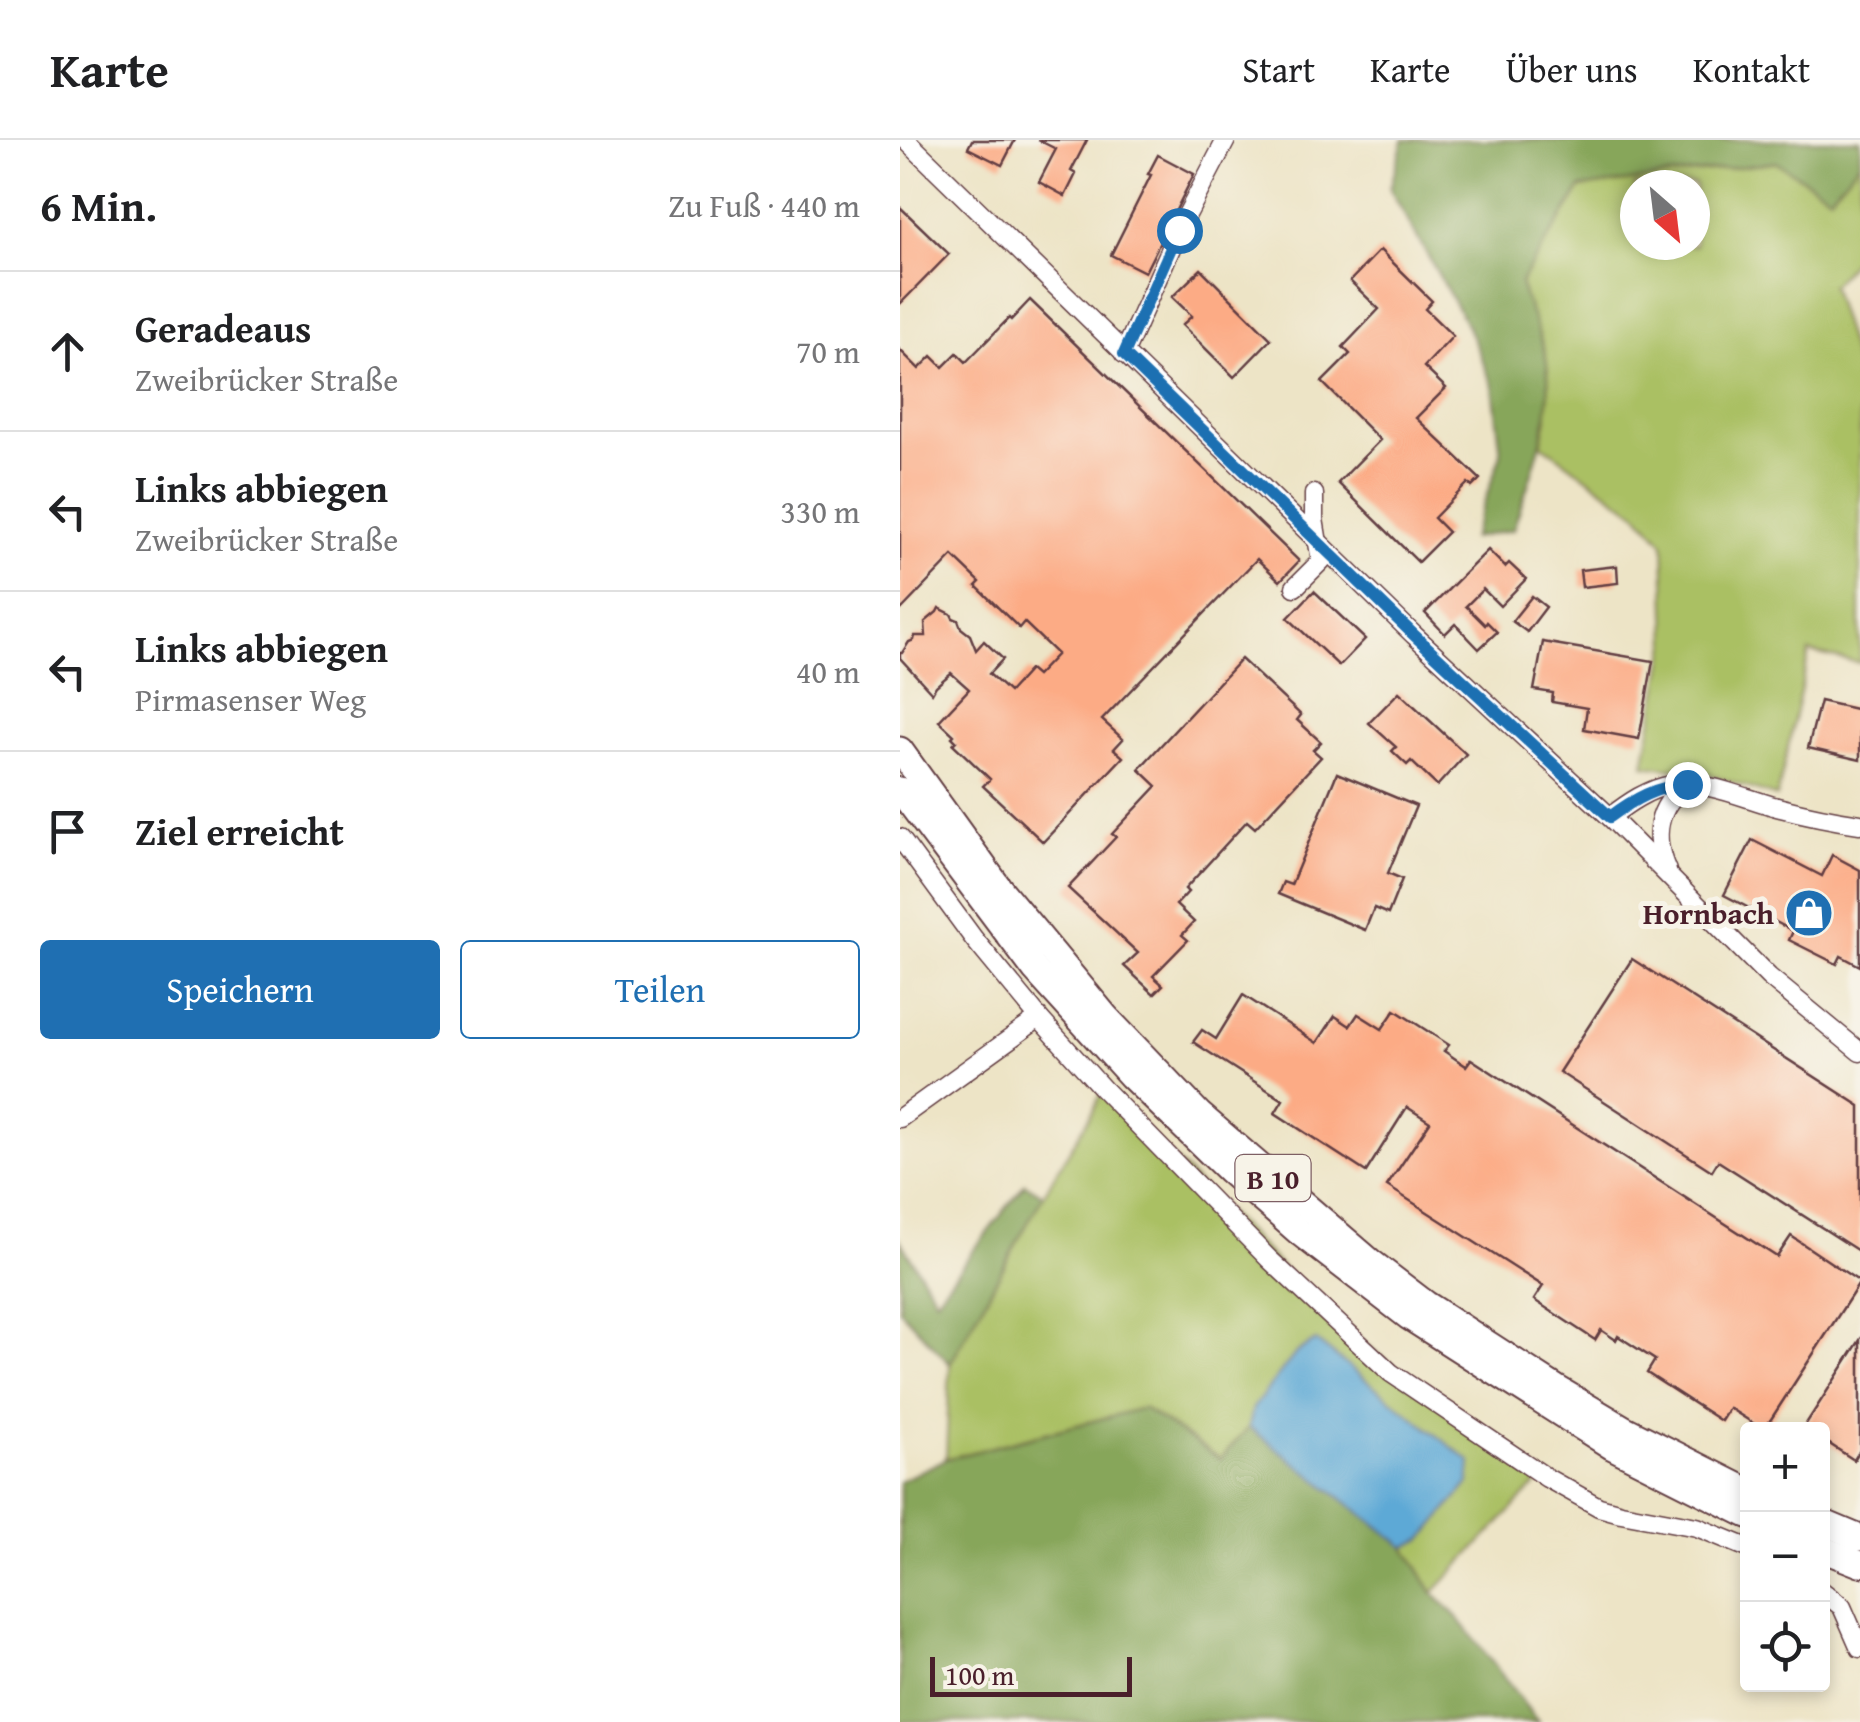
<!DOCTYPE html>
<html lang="de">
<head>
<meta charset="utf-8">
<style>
  body { margin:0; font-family:"Gentium Book Plus",serif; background:#f6f6f6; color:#202124 }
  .controls { position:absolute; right:30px; bottom:30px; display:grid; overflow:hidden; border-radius:10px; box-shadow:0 5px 15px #0003 }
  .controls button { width:90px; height:90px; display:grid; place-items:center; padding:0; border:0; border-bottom:2px solid #e0e0e0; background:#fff; color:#202124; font:50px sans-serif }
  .compass { position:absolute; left:720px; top:30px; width:90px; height:90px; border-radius:50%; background:#fff; box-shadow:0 5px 15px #0003; rotate:152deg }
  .scale { position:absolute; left:30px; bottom:25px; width:202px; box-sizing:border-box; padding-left:10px; border:5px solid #4a1f2b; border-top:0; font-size:28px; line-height:35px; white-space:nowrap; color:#4a1f2b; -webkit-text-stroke:8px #f7f3e8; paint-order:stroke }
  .stop { position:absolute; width:30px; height:30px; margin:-22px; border:8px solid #1f6fb2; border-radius:50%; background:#fff }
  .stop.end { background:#1f6fb2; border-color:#fff; box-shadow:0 2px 10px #0008 }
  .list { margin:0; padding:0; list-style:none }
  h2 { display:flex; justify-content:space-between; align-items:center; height:130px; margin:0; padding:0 40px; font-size:42px }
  h2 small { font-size:32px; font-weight:400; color:#757577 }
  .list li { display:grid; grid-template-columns:65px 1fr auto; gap:30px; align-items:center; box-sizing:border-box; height:160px; padding:0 40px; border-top:2px solid #e0e0e0 }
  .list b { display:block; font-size:38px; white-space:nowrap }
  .list p { margin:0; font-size:32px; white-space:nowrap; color:#757577 }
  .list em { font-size:32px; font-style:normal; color:#757577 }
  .actions { display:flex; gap:20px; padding:30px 40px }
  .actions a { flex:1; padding:22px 0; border:2px solid #1f6fb2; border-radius:10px; text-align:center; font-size:35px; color:#1f6fb2 }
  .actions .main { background:#1f6fb2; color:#fff }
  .icon { flex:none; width:55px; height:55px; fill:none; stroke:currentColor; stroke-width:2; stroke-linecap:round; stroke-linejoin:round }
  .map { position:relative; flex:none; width:960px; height:1582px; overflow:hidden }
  header { display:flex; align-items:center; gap:60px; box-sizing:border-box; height:140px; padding:0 50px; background:#fff; border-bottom:2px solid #e0e0e0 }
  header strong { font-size:48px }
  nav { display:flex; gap:55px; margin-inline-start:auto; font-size:35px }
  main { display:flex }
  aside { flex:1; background:#fff }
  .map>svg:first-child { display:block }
</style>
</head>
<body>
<header>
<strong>Karte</strong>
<nav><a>Start</a><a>Karte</a><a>Über uns</a><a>Kontakt</a></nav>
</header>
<main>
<aside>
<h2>6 Min.<small>Zu Fuß · 440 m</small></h2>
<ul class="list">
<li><svg class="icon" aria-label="ahead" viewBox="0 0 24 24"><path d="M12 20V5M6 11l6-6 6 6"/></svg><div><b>Geradeaus</b><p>Zweibrücker Straße</p></div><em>70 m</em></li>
<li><svg class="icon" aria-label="left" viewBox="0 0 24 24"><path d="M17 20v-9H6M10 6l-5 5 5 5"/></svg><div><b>Links abbiegen</b><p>Zweibrücker Straße</p></div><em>330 m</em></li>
<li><svg class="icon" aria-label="left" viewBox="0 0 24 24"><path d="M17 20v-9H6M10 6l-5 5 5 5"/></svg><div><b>Links abbiegen</b><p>Pirmasenser Weg</p></div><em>40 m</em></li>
<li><svg class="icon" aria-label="arrive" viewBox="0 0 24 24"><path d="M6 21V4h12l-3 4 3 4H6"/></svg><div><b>Ziel erreicht</b></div></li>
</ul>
<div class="actions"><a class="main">Speichern</a><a>Teilen</a></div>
</aside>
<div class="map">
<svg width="960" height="1582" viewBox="0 0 960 1582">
  <rect width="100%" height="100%" fill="#f7f3e8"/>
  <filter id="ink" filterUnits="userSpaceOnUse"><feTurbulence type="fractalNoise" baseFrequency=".01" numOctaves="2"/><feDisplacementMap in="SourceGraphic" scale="20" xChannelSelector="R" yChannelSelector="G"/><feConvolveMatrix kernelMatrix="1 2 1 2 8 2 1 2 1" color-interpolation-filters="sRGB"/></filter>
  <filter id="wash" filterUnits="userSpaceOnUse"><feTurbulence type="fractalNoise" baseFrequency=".0048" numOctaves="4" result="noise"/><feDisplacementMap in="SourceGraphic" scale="40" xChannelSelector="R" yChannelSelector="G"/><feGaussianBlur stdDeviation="2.25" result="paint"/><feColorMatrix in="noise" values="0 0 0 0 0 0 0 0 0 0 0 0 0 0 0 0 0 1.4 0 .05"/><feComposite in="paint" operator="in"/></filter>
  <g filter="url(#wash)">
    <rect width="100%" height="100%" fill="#ede4c6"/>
    <g fill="#aac064" stroke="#7a7048" stroke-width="2.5" fill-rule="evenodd">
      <path d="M 876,22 L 930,56 L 960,22 L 960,114 L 931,146 L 960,238 L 960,523 L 909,512 L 877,657 L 804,633 L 744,625 L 767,504 L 764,403 L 739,375 L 641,304 L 647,278 L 619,143 L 681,47 ZM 735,45 L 795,45 L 795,105 L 735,105 Z"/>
      <polygon points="203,949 444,1189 644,1336 533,1453 505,1407 523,1399 569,1343 571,1322 416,1201 396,1213 354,1268 349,1287 321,1319 243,1268 46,1319 50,1224 143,1055 194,969"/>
    </g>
    <g fill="#87a65a" stroke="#686242" stroke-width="2.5">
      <path d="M 503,0 L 960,0 L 960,22 L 930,56 L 876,22 L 681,48 L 620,143 C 627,167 644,200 647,224 C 655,281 630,336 613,390 L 572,398 L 601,314 L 593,246 L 568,187 L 490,49 Z"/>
      <polygon points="125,1044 143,1055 50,1224 0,1170 0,1100 36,1159"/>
      <polygon points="243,1268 320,1319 349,1287 505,1407 533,1453 559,1479 638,1582 0,1582 0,1341 46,1319"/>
    </g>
    <polygon fill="#5da9d6" stroke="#546480" stroke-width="2.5" points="416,1201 571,1322 569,1343 523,1399 505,1407 349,1287 353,1268 396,1213"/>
    <g id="blocks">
      <g fill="#fcab85">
        <polygon points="72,0 115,0 102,25 68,8"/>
        <polygon points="138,0 187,0 171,31 176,34 165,56 139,42 156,9"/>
        <polygon points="258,15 294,34 245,132 211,115 251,35 248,34"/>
        <polygon points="0,67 49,114 0,164"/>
        <polygon points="480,110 532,161 525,169 553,196 524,227 546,248 516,278 580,339 572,347 568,343 534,378 548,392 518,422 438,343 480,300 422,242 450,214 443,207 479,169 450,141"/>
        <polygon points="301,129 371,199 334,237 282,185 292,176 272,157"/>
        <polygon points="130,160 399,421 380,441 357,419 202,580 223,599 214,609 223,617 143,702 83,646 90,639 53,604 56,601 52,597 54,595 39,581 69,549 51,533 36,546 32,553 0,518 0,513 2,513 9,502 14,500 15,496 26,496 25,482 37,472 39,468 51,474 53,478 58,480 61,488 70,495 76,510 84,501 103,519 89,534 109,552 129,530 136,536 157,514 124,482 119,488 76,446 80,442 53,416 0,471 0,210 19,229 32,216 43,227 57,213 66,222 109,178 111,180"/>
        <polygon points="588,410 605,427 609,423 626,439 600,466 583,449 566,466 585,485 587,482 597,492 579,509 555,484 545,494 525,473"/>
        <polygon points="717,426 718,443 682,447 680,430"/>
        <polygon points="414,451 465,499 439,526 388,478"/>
        <polygon points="632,456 646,467 627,492 612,481"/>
        <polygon points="643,502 753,521 739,599 684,589 687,568 652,562 653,553 634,550"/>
        <polygon points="341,519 401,575 397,580 421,602 413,610 421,617 355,688 347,681 285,749 288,752 276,765 294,782 282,795 288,800 253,836 263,845 254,854 224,826 238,813 168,748 216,697 212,694 257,646 239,629"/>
        <polygon points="499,552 566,614 537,646 511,621 507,625 492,611 496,607 469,583"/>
        <polygon points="920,561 960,570 960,620 908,608"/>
        <polygon points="437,633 516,666 488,733 502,739 488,774 474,768 465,790 378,754 383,742 391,745"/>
        <polygon points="852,700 922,736 932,715 960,730 960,826 941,816 937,824 889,800 893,791 824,755"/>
        <polygon points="732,819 960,966 960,1112 818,1021 812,1031 659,932"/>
        <polygon points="343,855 417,903 435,876 450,886 458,874 482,889 495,870 549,905 544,911 566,926 571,919 877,1117 891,1096 960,1142 864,1290 829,1268 821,1281 747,1233 755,1220 718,1196 716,1200 701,1190 695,1200 634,1160 643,1146 487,1046 530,982 507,967 466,1032 375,973 383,960 293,902 302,890 316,899"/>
        <polygon points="960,1200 960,1310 954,1320 922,1299 922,1290 902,1290"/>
      </g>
    </g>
  </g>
  <g filter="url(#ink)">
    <use href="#blocks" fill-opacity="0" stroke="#623d42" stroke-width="2.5"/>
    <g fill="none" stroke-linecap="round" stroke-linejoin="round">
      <g stroke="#623d42" stroke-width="21">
        <g id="minor">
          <polyline points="6,0 514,495 710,677 869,837 960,912"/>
          <polyline points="224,214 279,90 326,0"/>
          <polyline points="395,447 421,421 414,379 414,354"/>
          <path d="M 710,677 C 728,663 748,649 771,645 C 807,640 843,658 877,667 C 904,674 932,680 960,684"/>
          <polyline points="0,698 74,799 139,878 203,949 369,1119 491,1233 647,1338 699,1367 721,1373 797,1387 848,1408"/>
          <path d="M 767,731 C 752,697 756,667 787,644"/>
          <polyline points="0,978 139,878"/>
          <polyline points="922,1451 942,1467 960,1508"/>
        </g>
      </g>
      <g stroke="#623d42" stroke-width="29">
        <g id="highway">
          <polyline points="0,610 100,749 206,877 299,974 471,1122 526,1164 656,1248 725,1289 848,1351"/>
          <polyline points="0,650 135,830 231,936 328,1030 400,1093 509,1177 711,1306 848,1375"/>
          <polyline points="922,1382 960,1398"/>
          <polyline points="922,1409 960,1424"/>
        </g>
      </g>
      <use href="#minor" stroke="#fff" stroke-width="18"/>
      <use href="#highway" stroke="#fff" stroke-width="25"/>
    </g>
  </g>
  <g fill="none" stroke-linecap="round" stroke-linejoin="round" filter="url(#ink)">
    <path stroke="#1f6fb2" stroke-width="12" d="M 279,90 L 224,214 L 514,495 L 710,677 C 734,659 757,646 787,644"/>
  </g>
  <defs>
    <g id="shop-disc" transform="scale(2.5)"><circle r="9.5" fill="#1f6fb2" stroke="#f7f3e8"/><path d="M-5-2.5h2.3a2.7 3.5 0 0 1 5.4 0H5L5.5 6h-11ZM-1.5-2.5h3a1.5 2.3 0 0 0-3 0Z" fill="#fff"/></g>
  </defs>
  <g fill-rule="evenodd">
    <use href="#shop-disc" x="909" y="773"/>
  </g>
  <g text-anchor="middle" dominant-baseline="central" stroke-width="10" stroke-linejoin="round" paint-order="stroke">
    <rect fill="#f7f3e8" stroke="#7e5f64" stroke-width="2.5" x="335.5" y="1015" width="75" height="46" rx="8"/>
    <g font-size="28" font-weight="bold" fill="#4a1f2b">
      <text x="373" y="1038">B 10</text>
    </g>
    <g font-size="30" font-weight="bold" fill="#4a1f2b" stroke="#f7f3e8" text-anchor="end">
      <text x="874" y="773">Hornbach</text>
    </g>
  </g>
</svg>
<div class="controls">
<button>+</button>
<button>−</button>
<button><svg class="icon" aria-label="locate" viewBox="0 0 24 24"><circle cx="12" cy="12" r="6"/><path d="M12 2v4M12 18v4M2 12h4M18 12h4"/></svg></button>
</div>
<svg class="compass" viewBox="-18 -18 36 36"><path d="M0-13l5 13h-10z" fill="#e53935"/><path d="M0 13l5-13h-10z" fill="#757577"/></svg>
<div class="scale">100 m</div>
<div class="stop" style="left:279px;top:90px"></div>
<div class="stop end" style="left:787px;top:644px"></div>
</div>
</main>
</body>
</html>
